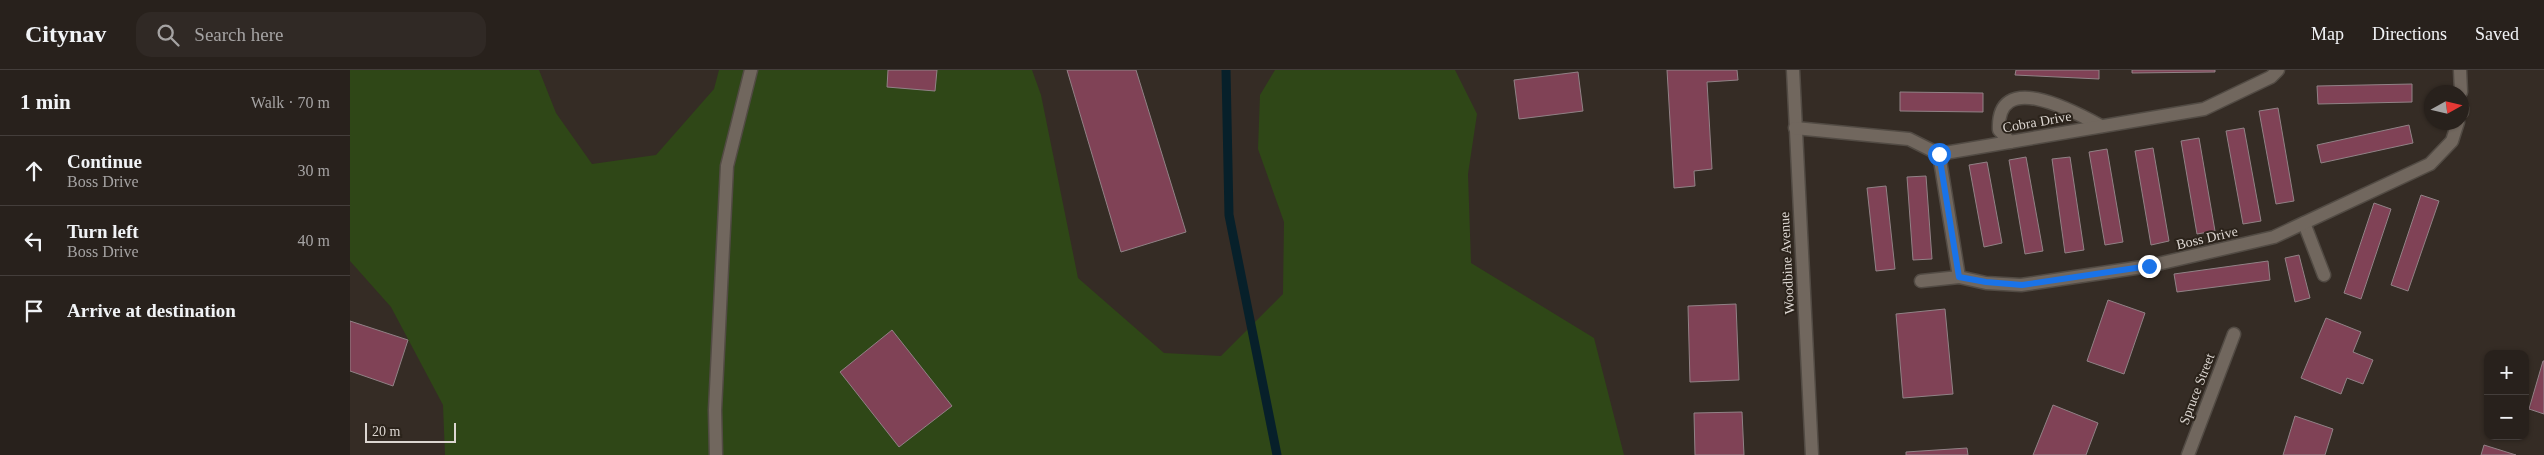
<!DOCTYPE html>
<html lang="en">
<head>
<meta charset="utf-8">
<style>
  body { margin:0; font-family:"Times New Roman",serif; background:#302925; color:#f1f3f6 }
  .controls { position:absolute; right:15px; bottom:15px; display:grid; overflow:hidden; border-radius:10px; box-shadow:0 1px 4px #0004 }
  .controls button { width:45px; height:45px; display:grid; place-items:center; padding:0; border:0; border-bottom:1px solid #443e3b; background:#28211c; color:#f1f3f6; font:25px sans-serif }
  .compass { position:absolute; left:2074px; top:15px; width:45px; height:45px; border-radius:50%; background:#28211c; box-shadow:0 1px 4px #0004; rotate:82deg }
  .scale { position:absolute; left:15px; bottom:12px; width:91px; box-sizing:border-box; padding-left:5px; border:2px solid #dcd6d1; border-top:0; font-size:14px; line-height:18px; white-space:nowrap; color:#dcd6d1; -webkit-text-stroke:4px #2b231b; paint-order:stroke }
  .stop { position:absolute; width:15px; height:15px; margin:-11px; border:4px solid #1a73e8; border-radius:50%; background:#fff }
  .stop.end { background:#1a73e8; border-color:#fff; box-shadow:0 1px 5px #0008 }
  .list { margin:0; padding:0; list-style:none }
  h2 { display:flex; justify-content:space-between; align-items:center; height:65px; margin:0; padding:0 20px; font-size:21px }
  h2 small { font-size:16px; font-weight:400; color:#a5a3a3 }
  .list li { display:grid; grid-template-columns:32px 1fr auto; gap:15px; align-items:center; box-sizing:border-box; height:70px; padding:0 20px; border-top:1px solid #443e3b }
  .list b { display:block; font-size:19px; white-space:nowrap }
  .list p { margin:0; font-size:16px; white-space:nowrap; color:#a5a3a3 }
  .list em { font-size:16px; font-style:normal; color:#a5a3a3 }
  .icon { flex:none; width:28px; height:28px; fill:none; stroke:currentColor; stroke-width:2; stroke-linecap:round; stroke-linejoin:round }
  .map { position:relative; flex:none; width:2194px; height:385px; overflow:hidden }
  header { display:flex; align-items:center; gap:30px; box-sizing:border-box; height:70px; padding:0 25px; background:#28211c; border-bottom:1px solid #443e3b }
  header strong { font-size:24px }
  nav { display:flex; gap:28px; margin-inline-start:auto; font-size:18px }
  .search { width:350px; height:45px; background:#302925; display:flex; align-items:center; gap:12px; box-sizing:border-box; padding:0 18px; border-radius:15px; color:#a5a3a3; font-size:19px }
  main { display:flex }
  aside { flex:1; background:#28211c }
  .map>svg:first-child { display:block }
</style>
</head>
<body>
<header>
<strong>Citynav</strong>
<div class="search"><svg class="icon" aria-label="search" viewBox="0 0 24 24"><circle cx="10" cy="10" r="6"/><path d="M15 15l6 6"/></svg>Search here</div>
<nav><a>Map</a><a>Directions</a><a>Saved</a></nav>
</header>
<main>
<aside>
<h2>1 min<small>Walk · 70 m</small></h2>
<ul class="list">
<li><svg class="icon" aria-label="ahead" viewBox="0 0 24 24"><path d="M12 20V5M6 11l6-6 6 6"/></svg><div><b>Continue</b><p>Boss Drive</p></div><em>30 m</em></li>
<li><svg class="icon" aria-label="left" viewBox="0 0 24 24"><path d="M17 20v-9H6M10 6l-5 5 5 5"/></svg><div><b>Turn left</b><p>Boss Drive</p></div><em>40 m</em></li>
<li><svg class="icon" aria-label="arrive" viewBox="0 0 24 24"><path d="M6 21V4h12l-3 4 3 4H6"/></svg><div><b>Arrive at destination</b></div></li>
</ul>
</aside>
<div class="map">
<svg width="2194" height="385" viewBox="0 0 2194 385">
  <rect width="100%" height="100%" fill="#352c25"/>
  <polygon fill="#2f4717" points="0,0 189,0 206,43 242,94 306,85 364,19 369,0 682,0 691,25 728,208 814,283 871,286 933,224 934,152 908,79 910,25 925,0 1105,0 1127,44 1118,104 1121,193 1244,268 1274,385 95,385 93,335 41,237 0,191"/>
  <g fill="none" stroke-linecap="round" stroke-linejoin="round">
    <polyline stroke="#07202a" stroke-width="9" points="876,0 879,145 927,385"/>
  </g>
  <g fill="#804256" stroke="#918286">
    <polygon points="538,0 587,0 585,21 537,17"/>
    <polygon points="717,0 786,0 836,162 771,182"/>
    <polygon points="1317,0 1387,0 1388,10 1357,12 1362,99 1344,101 1345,116 1324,118"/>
    <polygon points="1666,0 1749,0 1749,9 1665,5"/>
    <polygon points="1782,0 1865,0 1865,2 1782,3"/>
    <polygon points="1228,2 1233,41 1169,49 1164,10"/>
    <polygon points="2062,14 2062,32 1968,34 1967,16"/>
    <polygon points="1550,22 1633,23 1633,42 1550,41"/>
    <polygon points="1928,38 1944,131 1926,134 1909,41"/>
    <polygon points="2059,55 2063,73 1971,93 1967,75"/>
    <polygon points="1894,58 1911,151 1893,154 1876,61"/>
    <polygon points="1849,68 1865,161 1847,164 1831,71"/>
    <polygon points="1803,78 1819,171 1801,175 1785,81"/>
    <polygon points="1757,79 1773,172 1755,175 1739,82"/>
    <polygon points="1676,87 1693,181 1675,184 1659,90"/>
    <polygon points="1720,87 1734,180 1715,183 1702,89"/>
    <polygon points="1637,92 1652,173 1634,177 1619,95"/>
    <polygon points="1576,106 1582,189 1563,190 1557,107"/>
    <polygon points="1536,116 1545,199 1526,201 1517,118"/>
    <polygon points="2071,125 2089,131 2058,221 2041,215"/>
    <polygon points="2024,133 2041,139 2011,229 1994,223"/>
    <polygon points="1949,185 1960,228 1945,232 1935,188"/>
    <polygon points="1918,191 1920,210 1827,222 1824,204"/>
    <polygon points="1758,230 1795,243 1774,304 1737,291"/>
    <polygon points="1386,234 1389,310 1340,312 1338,236"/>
    <polygon points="1595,239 1603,324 1553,328 1546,244"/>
    <polygon points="1976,248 2011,262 2003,282 2023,290 2013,314 1997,308 1991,324 1951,308"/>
    <polygon points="0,251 58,270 43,316 0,301"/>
    <polygon points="542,260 602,336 549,377 490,302"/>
    <polygon points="2193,291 2194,291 2194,344 2179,339"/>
    <polygon points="1703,335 1748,353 1736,385 1683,385"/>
    <polygon points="1392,342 1394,385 1345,385 1344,343"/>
    <polygon points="1945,346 1983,359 1975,385 1933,385"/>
    <polygon points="2134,375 2166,385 2131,385"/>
    <polygon points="1617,378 1618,385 1556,385 1556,382"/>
  </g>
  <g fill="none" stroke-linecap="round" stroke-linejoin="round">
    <g stroke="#524b44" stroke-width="15">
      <g id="service">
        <path d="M 1660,72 L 1649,60 C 1646,0 1720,39 1751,56"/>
        <polyline points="1954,153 1974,205"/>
        <polyline points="1571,211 1609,207"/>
        <polyline points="366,385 365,340 377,96 401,0"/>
      </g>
    </g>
    <g stroke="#524b44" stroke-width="15">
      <g id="minor">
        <polyline points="1443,0 1462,385"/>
        <polyline points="2110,0 2111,22"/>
        <polyline points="2112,38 2112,42"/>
        <polyline points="1445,58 1559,69 1589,84 1854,39 1921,7 1928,0"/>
        <polyline points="1589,84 1609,207 1636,213 1671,215 1799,196 1924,167 2080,94 2102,71 2108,52"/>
        <polyline points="1838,385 1884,264"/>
      </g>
    </g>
    <use href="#service" stroke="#71675e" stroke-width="12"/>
    <use href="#minor" stroke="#71675e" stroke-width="12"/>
  </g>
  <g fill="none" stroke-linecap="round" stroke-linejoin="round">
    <polyline stroke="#1a73e8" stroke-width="6" points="1589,84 1609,207 1636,212 1672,215 1799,196"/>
  </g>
  <g text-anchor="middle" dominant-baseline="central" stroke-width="4" stroke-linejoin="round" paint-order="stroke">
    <g font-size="14" fill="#dcd6d1" stroke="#2b231b">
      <text transform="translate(1687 52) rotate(-10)">Cobra Drive</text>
      <text transform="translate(1857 168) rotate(-13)">Boss Drive</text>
      <text transform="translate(1437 193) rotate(-93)">Woodbine Avenue</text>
      <text transform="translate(1847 319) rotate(-69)">Spruce Street</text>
    </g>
  </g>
</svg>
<div class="controls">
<button>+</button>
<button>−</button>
</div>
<svg class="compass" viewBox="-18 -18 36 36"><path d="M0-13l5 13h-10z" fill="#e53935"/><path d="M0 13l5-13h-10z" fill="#a5a3a3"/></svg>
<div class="scale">20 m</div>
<div class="stop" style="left:1589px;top:84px"></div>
<div class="stop end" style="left:1799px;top:196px"></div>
</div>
</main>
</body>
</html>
